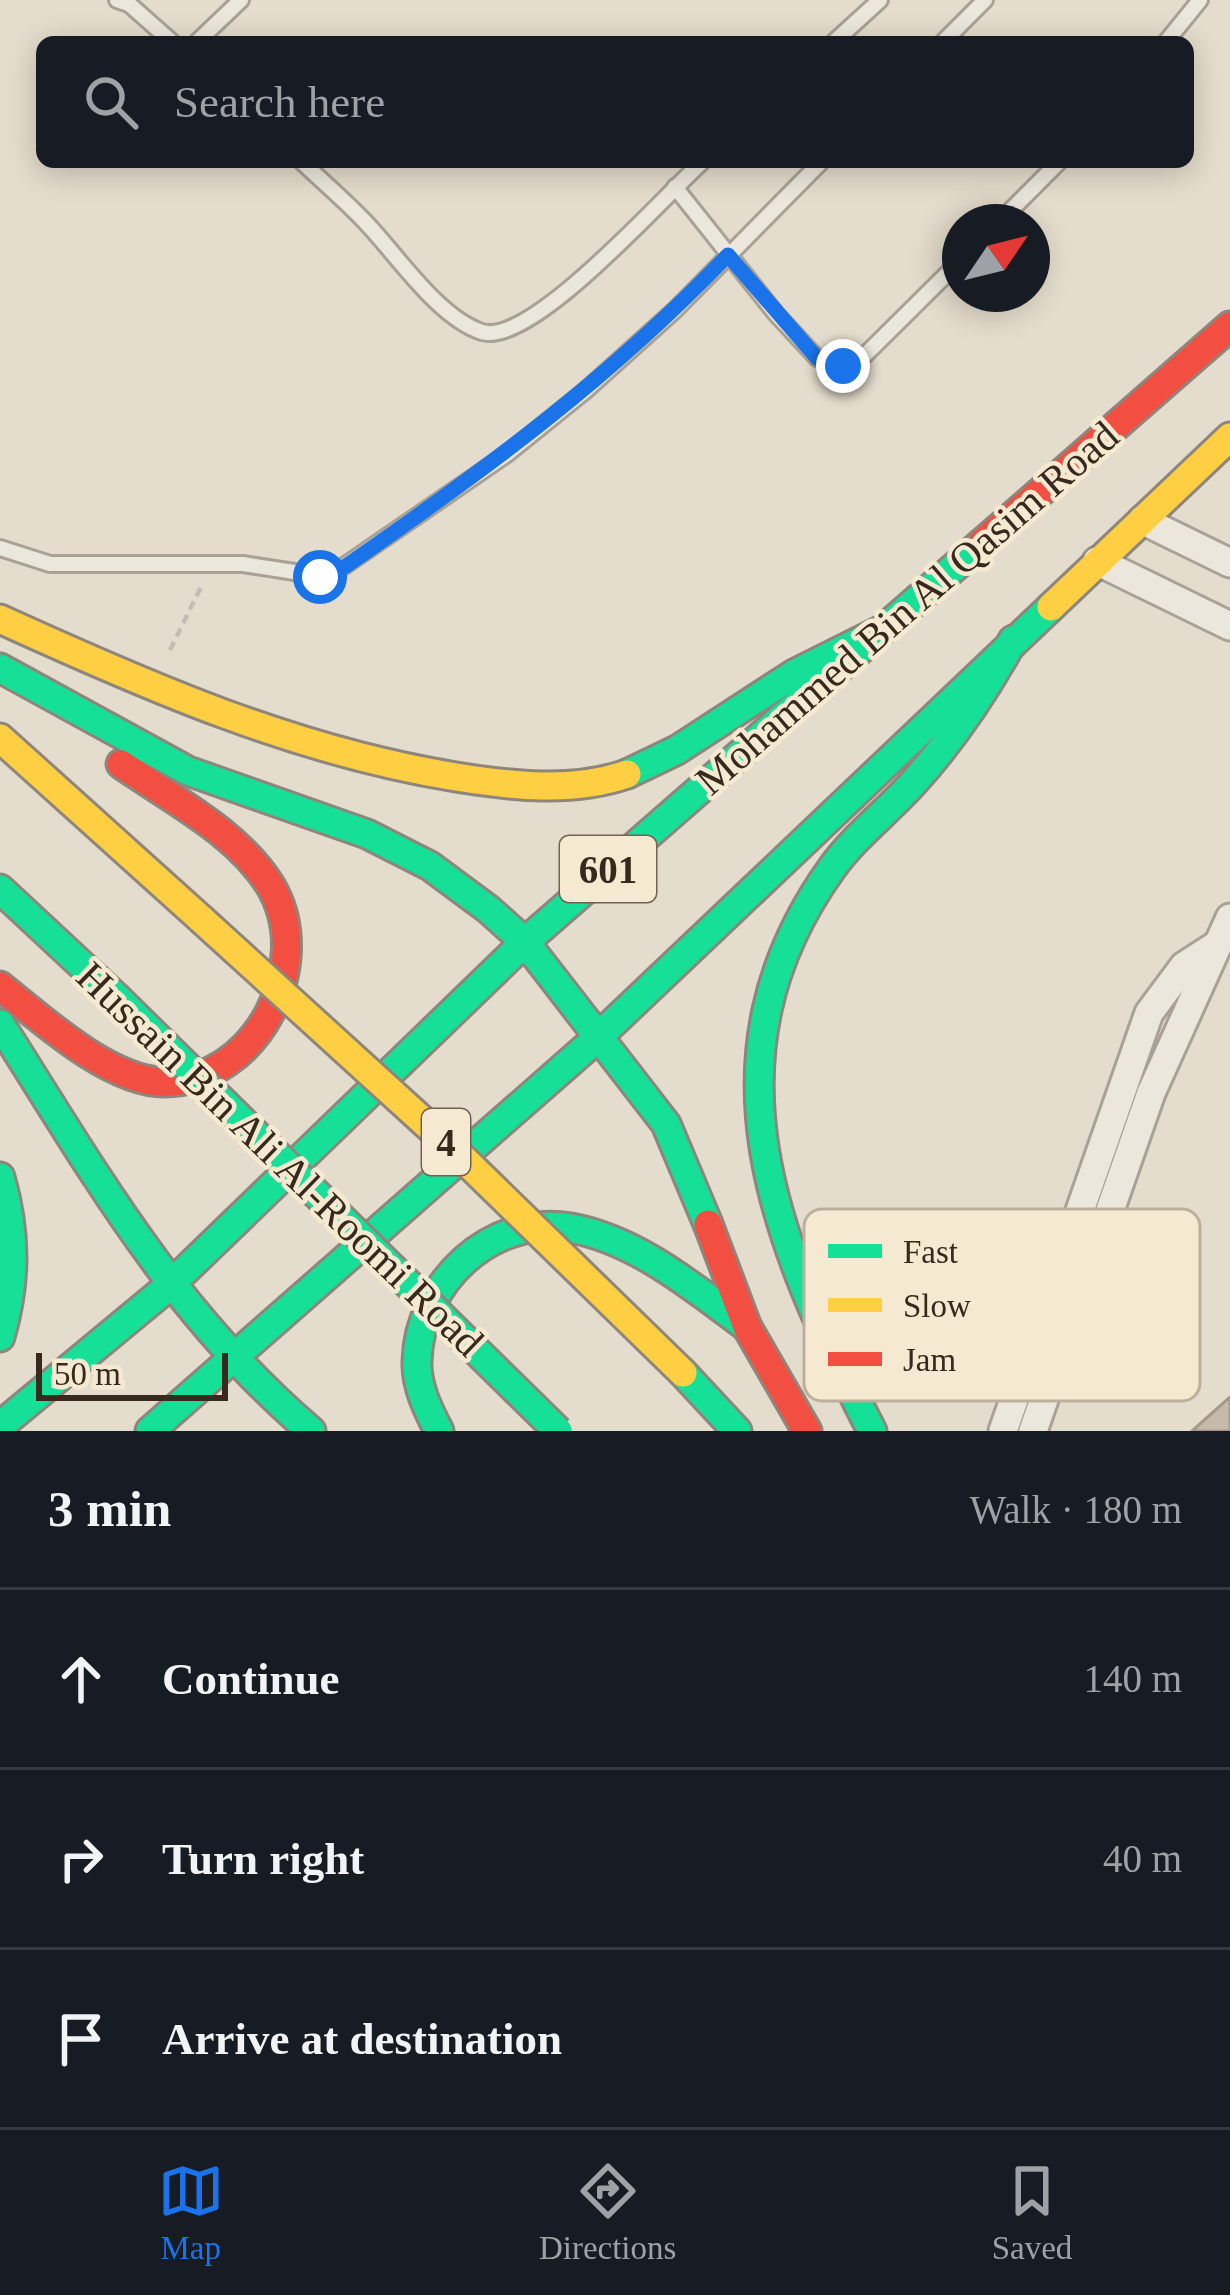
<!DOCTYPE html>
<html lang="en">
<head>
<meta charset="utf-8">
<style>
  body { margin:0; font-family:Georgia,serif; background:#242831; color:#f1f3f6 }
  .compass { position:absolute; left:942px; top:204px; width:108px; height:108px; border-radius:50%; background:#171b24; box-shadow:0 6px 30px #0003; rotate:55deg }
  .scale { position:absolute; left:36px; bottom:30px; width:192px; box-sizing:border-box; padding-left:12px; border:6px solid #37291d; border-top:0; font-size:33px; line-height:42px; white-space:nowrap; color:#37291d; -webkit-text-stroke:9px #f5ead1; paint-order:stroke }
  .stop { position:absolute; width:36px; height:36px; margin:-27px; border:9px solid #1a73e8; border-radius:50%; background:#fff }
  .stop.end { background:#1a73e8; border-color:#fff; box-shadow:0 3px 12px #0008 }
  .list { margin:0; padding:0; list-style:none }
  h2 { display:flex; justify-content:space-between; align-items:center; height:156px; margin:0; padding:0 48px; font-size:51px }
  h2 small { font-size:39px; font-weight:400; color:#9ea1a6 }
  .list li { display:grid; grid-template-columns:78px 1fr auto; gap:36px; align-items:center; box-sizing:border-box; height:180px; padding:0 48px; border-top:3px solid #363941 }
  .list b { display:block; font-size:45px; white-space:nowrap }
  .list em { font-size:39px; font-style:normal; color:#9ea1a6 }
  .icon { flex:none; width:66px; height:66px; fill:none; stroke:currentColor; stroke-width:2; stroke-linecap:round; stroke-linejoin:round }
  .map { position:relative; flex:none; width:1230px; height:1431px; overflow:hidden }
  .search { position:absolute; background:#171b24; box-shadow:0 6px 30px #0003; left:36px; right:36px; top:36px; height:132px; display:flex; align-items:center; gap:30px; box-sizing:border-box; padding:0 42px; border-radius:18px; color:#9ea1a6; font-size:45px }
  .sheet { height:696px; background:#171b24 }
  nav { display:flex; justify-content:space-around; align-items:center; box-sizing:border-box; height:168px; border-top:3px solid #363941; background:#171b24; font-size:33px; color:#9ea1a6 }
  nav a { display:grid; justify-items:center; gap:6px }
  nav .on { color:#1a73e8 }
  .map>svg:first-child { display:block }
</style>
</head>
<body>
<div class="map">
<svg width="1230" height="1431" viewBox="0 0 1230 1431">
  <rect width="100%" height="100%" fill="#e4dccc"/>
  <polygon fill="#c7baad" stroke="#a4988b" stroke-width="3" points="1230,1397 1230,1431 1192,1431"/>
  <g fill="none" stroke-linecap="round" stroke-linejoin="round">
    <g stroke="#a9a195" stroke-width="20">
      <g id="lane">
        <polyline points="117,0 129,4 172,42"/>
        <polyline points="197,42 241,0"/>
        <polyline points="834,42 880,0"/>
        <polyline points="943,42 985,0"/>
        <polyline points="1166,42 1200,0"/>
        <path d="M 302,162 C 324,183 348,203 369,226 C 398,257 440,319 482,332 C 531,347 663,197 702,162"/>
        <polyline points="675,187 776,314 817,358 834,365 860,360 960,261"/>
        <polyline points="999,222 1059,162"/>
        <polyline points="0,548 50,564 243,564 320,576 334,573 507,454 585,391 675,310 821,162"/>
      </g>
    </g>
    <g stroke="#a9a195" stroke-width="33">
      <g id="street">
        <polyline points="1142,520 1230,563"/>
        <polyline points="1097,561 1230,626"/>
        <polyline points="1003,1431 1149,1013 1184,966 1215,946"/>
        <polyline points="1033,1431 1151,1093 1230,918"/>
      </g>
    </g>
    <g stroke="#8e867c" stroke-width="33">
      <g id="fast">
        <polyline points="0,668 188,771 367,834 430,866 488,909 525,942 666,1124 708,1224"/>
        <polyline points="627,774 677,750 794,674 880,631"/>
        <polyline points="0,889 116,997"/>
        <path d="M 0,1024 C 95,1174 174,1314 311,1431"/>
        <path d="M 0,1177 C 16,1232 16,1282 0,1337"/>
        <polyline points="683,1373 737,1431"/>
        <polyline points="0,1426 169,1286 525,942 981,544"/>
        <polyline points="150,1431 596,1039 1051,607"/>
        <path d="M 439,1431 C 428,1410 416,1386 417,1361 C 419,1283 491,1214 571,1228 C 637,1240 694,1288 747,1327"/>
        <path d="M 872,1431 C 776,1244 695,1059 832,868 C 855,836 888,811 914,782 C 953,739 985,691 1013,640"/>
      </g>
    </g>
    <g stroke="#8e867c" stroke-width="33">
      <g id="slow">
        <polyline points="1051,607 1230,437"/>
        <path d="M 0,619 C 147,686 295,751 456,777 C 512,786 573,793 627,774"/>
        <polyline points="0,738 201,919"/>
      </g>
    </g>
    <g stroke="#8e867c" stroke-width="33">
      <g id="jam">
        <polyline points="981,544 1230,326"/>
        <path d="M 0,986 C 41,1019 110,1082 164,1082 C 258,1082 317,962 270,885 C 237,832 171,799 121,764"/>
        <polyline points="708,1224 747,1327 807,1431"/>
      </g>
    </g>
    <polyline stroke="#c4bdb4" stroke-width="4.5" stroke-dasharray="9 6" stroke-linecap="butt" points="170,650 202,585"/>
    <use href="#lane" stroke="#ece7dd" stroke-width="14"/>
    <use href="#street" stroke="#ece7dd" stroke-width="27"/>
    <use href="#fast" stroke="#16e098" stroke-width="27"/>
    <use href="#slow" stroke="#ffcf43" stroke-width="27"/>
    <use href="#jam" stroke="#f24e42" stroke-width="27"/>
    <g stroke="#8e867c" stroke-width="33" stroke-linecap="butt">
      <polyline id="fast-bridge" points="116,997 558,1431"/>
    </g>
    <g stroke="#8e867c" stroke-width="33" stroke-linecap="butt">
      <polyline id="slow-bridge" points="201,919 446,1142 683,1373"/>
    </g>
    <use href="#fast-bridge" stroke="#16e098" stroke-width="27"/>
    <use href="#slow-bridge" stroke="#ffcf43" stroke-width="27"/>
  </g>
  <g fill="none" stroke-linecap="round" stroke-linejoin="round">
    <path stroke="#1a73e8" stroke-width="15" d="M 320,577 L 346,566 C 486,469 609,379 728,255 L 817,358 L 843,366"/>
  </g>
  <g text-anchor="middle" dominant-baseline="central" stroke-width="9" stroke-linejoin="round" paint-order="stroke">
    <g fill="#f5ead1" stroke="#706353" stroke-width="3">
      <rect x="560" y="836" width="96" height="66" rx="9"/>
      <rect x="422" y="1109" width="48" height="66" rx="9"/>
    </g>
    <g font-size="39" font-weight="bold" fill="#37291d">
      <text x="608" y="869">601</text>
      <text x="446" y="1142">4</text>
    </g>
    <g font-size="42" fill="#37291d" stroke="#f5ead1">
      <text transform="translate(907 608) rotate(-41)">Mohammed Bin Al Qasim Road</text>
      <text transform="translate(280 1159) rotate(44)">Hussain Bin Ali Al-Roomi Road</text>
    </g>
  </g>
  <rect x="804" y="1209" width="396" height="192" rx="18" fill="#f5ead1" stroke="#bcb09b" stroke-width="3"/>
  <rect x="828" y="1244" width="54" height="14" fill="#16e098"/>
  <rect x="828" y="1298" width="54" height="14" fill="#ffcf43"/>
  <rect x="828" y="1352" width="54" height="14" fill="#f24e42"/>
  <g font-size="33" fill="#37291d">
    <text x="903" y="1263">Fast</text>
    <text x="903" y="1317">Slow</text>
    <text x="903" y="1371">Jam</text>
  </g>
</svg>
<svg class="compass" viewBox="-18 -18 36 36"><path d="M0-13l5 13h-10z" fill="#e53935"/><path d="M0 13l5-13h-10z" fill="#9ea1a6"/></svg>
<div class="scale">50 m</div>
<div class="stop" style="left:320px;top:577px"></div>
<div class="stop end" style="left:843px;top:366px"></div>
<div class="search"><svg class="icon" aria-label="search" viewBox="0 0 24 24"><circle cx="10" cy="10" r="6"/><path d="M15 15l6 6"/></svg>Search here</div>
</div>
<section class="sheet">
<h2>3 min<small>Walk · 180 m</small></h2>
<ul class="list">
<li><svg class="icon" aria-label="ahead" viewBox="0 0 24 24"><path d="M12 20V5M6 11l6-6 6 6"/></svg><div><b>Continue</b></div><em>140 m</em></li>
<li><svg class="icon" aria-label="right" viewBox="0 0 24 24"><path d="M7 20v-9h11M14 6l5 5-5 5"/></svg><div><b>Turn right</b></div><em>40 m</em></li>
<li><svg class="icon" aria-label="arrive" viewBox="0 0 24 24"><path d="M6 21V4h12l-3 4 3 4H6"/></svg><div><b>Arrive at destination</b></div></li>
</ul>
</section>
<nav>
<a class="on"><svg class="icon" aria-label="map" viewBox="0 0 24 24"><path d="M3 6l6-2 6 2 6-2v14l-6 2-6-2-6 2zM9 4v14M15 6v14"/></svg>Map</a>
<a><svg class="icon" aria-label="directions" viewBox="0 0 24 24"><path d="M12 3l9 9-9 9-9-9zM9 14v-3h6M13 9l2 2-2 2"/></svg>Directions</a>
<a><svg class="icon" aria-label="saved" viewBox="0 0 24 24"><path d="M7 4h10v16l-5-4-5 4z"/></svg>Saved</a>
</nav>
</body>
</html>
